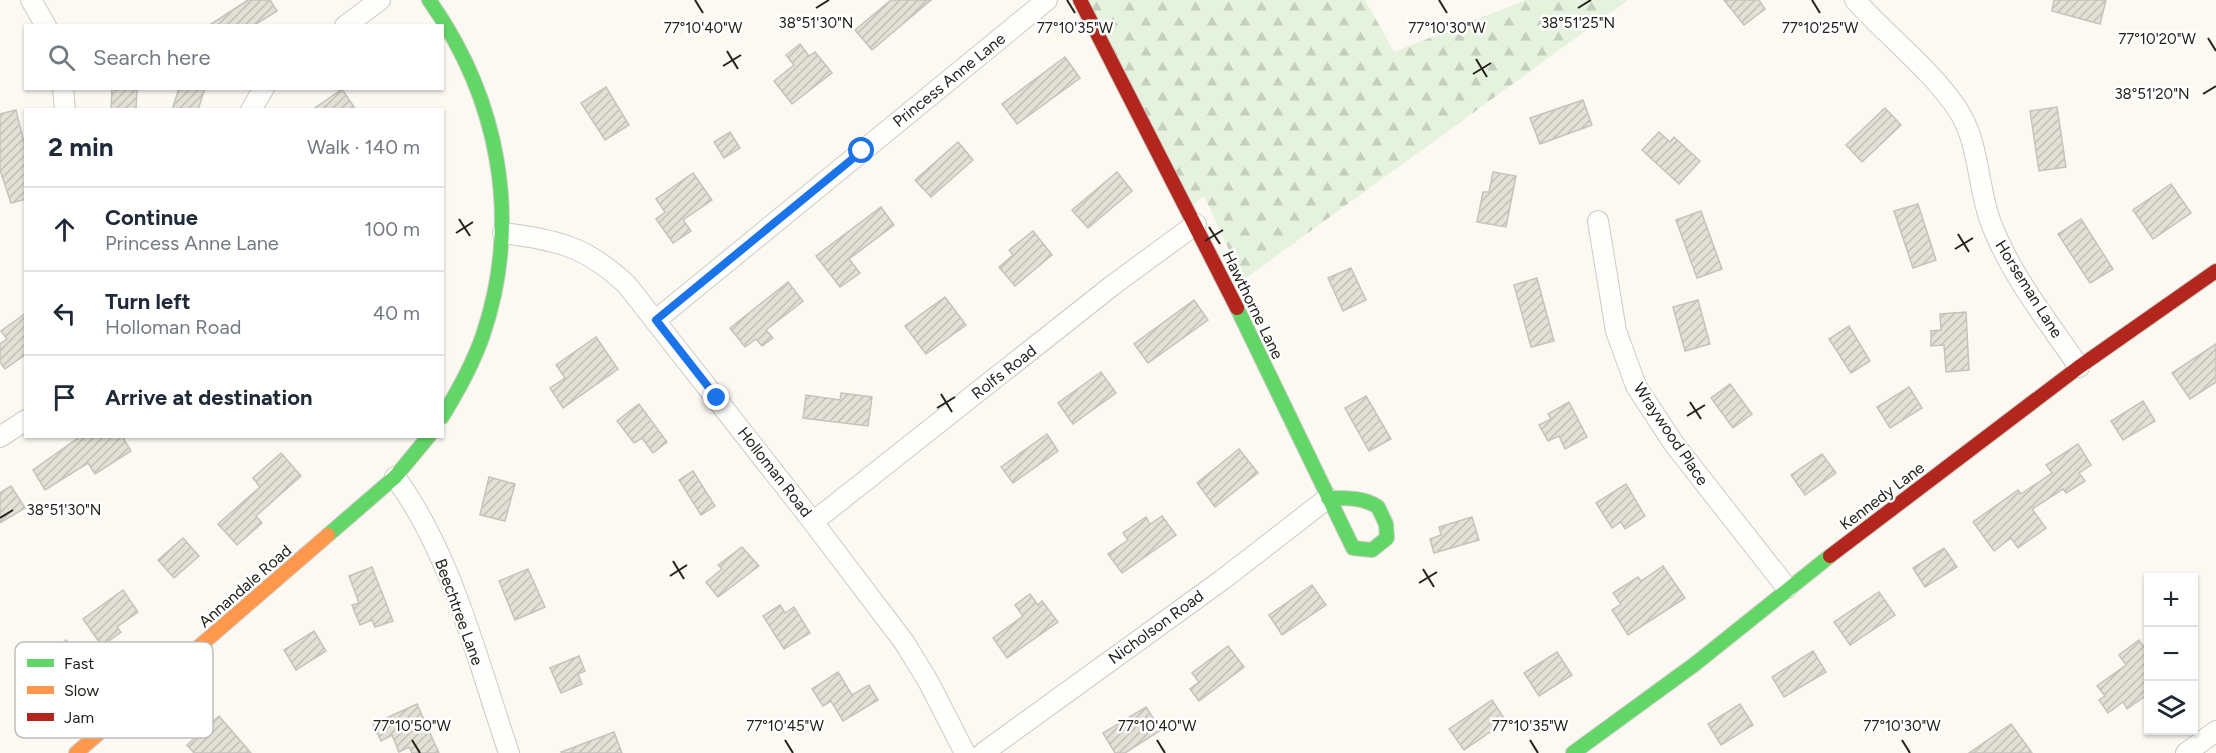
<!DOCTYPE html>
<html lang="en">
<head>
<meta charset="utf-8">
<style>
  body { margin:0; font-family:Figtree,sans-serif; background:#f2f2f3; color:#1f2937 }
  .controls { position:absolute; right:18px; bottom:18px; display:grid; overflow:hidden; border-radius:0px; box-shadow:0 2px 4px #0004 }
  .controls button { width:54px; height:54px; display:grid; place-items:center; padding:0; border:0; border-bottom:2px solid #e0e1e3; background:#fff; color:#1f2937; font:30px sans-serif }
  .stop { position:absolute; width:18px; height:18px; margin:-14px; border:4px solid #1a73e8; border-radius:50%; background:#fff }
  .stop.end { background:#1a73e8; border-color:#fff; box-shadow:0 2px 6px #0008 }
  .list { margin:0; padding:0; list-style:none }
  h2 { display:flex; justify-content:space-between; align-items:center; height:78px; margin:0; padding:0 24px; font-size:26px }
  h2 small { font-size:20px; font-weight:400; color:#747a83 }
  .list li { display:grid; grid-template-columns:39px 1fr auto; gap:18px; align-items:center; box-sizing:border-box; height:84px; padding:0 24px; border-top:2px solid #e0e1e3 }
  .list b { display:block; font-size:22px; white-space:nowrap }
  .list p { margin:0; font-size:20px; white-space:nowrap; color:#747a83 }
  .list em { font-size:20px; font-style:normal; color:#747a83 }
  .icon { flex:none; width:33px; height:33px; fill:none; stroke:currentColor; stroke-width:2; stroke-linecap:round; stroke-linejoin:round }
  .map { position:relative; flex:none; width:2216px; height:753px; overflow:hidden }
  .search { position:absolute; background:#fff; box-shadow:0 2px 4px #0004; left:24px; top:24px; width:420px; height:66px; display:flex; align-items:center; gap:15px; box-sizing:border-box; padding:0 21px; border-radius:0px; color:#747a83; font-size:22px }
  .panel { position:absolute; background:#fff; box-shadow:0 2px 4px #0004; left:24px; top:108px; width:420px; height:330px; border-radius:0px }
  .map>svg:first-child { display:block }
</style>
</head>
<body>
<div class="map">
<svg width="2216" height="753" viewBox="0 0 2216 753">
  <defs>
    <pattern id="forest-firs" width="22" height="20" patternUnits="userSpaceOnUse" patternTransform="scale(1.5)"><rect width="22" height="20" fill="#e5f2de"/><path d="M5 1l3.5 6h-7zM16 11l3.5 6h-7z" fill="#c4cfbe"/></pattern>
    <pattern id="building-hatch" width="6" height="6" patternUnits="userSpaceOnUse" patternTransform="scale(1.5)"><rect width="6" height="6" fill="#e3e0d5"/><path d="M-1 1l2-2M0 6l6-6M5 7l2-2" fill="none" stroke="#c2c0b6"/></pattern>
  </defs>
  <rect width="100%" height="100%" fill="#fbf9f1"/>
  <polygon fill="url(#forest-firs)" points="1084,0 1365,0 1394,52 1526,0 1628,0 1243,280 1204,196 1182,213"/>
  <g fill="url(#building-hatch)" stroke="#c5c3bd" stroke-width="1.5">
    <polygon points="248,0 270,0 277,11 253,26 208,26"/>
    <polygon points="891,0 931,0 872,50 855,30"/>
    <polygon points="1724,0 1759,0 1765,9 1744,25"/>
    <polygon points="2054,0 2106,0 2100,24 2052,11"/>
    <polygon points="800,44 809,56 815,52 832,73 792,104 774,81 794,65 786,55"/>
    <polygon points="1065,57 1080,78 1017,124 1002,104"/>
    <polygon points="606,87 629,125 605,140 581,103"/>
    <polygon points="112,88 137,88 136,110 111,110"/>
    <polygon points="179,88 205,88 198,110 172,110"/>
    <polygon points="342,89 356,110 312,110"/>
    <polygon points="1583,100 1592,125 1540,144 1530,118"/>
    <polygon points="2057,107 2066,167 2039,171 2030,111"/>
    <polygon points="1885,108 1901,125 1862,162 1846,145"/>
    <polygon points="16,110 26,150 26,199 11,203 0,170 0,114"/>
    <polygon points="730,132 740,148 724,158 714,142"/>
    <polygon points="1659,132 1670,142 1674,137 1700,161 1679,184 1642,150"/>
    <polygon points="958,142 973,160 931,197 915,180"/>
    <polygon points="1117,172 1132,191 1088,228 1072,210"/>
    <polygon points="1493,172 1516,176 1506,227 1477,222 1483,192 1489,192"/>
    <polygon points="693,173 712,200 683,220 691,231 673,243 656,219 665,212 656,199"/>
    <polygon points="2171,184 2191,213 2153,239 2133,210"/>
    <polygon points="1918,204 1936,260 1913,268 1894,211"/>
    <polygon points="881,207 894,225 849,259 860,273 840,287 816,256"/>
    <polygon points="1701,211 1722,269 1697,278 1676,220"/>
    <polygon points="2081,219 2113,269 2090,283 2058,234"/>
    <polygon points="1033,231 1052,255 1015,286 999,267 1013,255 1009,250"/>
    <polygon points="1351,268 1366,300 1343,311 1328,278"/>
    <polygon points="1537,278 1554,341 1531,347 1514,285"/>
    <polygon points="788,282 803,301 766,330 773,338 762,346 756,339 745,347 730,328"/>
    <polygon points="945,297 966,325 926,354 905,326"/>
    <polygon points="1194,300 1208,320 1148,363 1134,344"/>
    <polygon points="1698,300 1710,344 1685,351 1673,307"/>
    <polygon points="1966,312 1969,370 1946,372 1944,345 1931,346 1931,331 1941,330 1940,314"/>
    <polygon points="26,313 26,354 5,369 0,362 0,344 7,339 1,331"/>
    <polygon points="1849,326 1870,361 1851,373 1829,339"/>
    <polygon points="596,337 618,369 563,408 550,388 565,378 556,365"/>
    <polygon points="2216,344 2216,382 2190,399 2172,373"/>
    <polygon points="1101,372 1116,393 1073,424 1058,403"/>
    <polygon points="1730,384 1752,414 1733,428 1711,398"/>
    <polygon points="1909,387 1922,408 1890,428 1877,407"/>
    <polygon points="841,393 872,397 868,426 803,418 806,395 840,400"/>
    <polygon points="1366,396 1391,439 1369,451 1345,408"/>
    <polygon points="2143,401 2155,421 2123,440 2111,421"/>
    <polygon points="1569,402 1587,437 1565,449 1559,436 1548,441 1539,425 1551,419 1548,414"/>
    <polygon points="639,404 667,442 653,453 642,438 634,443 617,421"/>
    <polygon points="1047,434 1058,451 1013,483 1001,467"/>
    <polygon points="81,436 122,436 131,451 95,474 88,463 45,490 33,470"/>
    <polygon points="2078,444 2091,465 2079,473 2085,481 2066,493 2063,489 2032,509 2046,528 2018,548 2011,538 1994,551 1973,522 2018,490 2021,494 2052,473 2046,465"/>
    <polygon points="1239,449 1258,473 1215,507 1197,483"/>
    <polygon points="281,453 301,476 256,516 262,523 237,545 218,524 260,487 253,478"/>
    <polygon points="1822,454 1836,473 1805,495 1791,475"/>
    <polygon points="693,471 715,506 701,515 679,480"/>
    <polygon points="489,477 515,484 505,521 480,515"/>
    <polygon points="1626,484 1645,516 1625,529 1621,522 1612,528 1596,503"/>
    <polygon points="11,486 25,508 0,523 0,493"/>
    <polygon points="1162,516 1176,535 1122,573 1108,554 1128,540 1123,533 1146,517 1150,524"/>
    <polygon points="1472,517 1479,540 1434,553 1430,539 1441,535 1439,527"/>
    <polygon points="183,538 199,556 174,578 158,560"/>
    <polygon points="742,547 759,566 718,597 706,582 722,569 718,565"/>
    <polygon points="1944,548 1957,567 1925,587 1913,568"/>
    <polygon points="1663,566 1685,598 1628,635 1612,610 1621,604 1613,593 1638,577 1641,581"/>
    <polygon points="372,567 393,621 375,627 372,620 360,625 352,605 359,603 349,576"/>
    <polygon points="528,569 545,607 515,620 499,581"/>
    <polygon points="1312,585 1326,605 1282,635 1269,615"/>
    <polygon points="123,590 138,612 117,627 121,632 102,646 83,619"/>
    <polygon points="1879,592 1895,615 1850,645 1834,622"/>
    <polygon points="1030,594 1038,605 1042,601 1058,622 1007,658 993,638 1023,616 1015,605"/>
    <polygon points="780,605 785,613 794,607 810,633 784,649 763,616"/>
    <polygon points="314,631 326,651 296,670 284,650"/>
    <polygon points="66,640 82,661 55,682 39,662"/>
    <polygon points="2139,640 2148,653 2148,694 2127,709 2123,702 2108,713 2099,700 2105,696 2097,686 2126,665 2119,655"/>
    <polygon points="1228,646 1244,667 1199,701 1190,689 1199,682 1192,673"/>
    <polygon points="1813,651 1826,672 1784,697 1772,677"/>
    <polygon points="1557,652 1572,675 1539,696 1524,673"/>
    <polygon points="579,656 585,671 578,674 582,684 561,693 550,668"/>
    <polygon points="838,672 852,695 869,685 878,700 843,721 831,701 823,706 812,689"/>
    <polygon points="1492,700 1506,721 1464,750 1449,729"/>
    <polygon points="417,704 439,753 412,753 409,747 399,752 392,735 381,741 373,724"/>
    <polygon points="1740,704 1753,725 1721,745 1708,724"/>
    <polygon points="1146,707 1161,730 1125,753 1115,753 1103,733"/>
    <polygon points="219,716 251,753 194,753 187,745"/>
    <polygon points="2011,724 2032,753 1969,753"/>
    <polygon points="614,732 622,753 562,753 561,752"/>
  </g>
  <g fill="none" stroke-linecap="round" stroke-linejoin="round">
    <g stroke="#cccbc4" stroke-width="22">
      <g id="street">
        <polyline points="31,0 46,26"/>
        <path d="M 1855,0 C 1888,37 1930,68 1958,110 C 1980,144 1977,186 1991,223 C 2011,276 2048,321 2079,367"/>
        <polyline points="345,26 380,0"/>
        <polyline points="63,88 65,110"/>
        <polyline points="251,110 264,88"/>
        <polyline points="1598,221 1616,331 1636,386 1674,444 1787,588"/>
        <path d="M 503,233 C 558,241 585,245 627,285 L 813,522 L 904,642 L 928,681 L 965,753"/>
        <polyline points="656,320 1047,0"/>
        <polyline points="0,437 26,420"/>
        <path d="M 395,477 C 452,554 478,663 509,753"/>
        <polyline points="813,522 1113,285 1196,224"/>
        <polyline points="983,753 1222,580 1328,498"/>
        <polyline points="2186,753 2216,731"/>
      </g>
    </g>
    <g stroke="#cccbc4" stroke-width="16">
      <g id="fast">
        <path d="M 429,0 C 499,99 522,219 483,335 C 473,364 458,391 442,417"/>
        <path d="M 1237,308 L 1353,548 L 1372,550 L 1387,538 L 1386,524 L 1378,507 C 1363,497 1345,498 1328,498"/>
        <polyline points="328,535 395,477 429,436"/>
        <polyline points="1573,753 1695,664 1830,556"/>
      </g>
    </g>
    <g stroke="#cccbc4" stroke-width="16">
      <polyline id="slow" points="76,753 328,535"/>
    </g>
    <g stroke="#cccbc4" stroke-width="16">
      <g id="jam">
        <polyline points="1080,0 1237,308"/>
        <polyline points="1830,556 2079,367 2216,271"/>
      </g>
    </g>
    <use href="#street" stroke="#fefefd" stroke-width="20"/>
    <use href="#fast" stroke="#63d668" stroke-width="14"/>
    <use href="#slow" stroke="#ff974d" stroke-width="14"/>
    <use href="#jam" stroke="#b3261e" stroke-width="14"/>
  </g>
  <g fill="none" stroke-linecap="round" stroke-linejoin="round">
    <polyline stroke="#1a73e8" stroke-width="8" points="717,398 656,320 862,151"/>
  </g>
  <path fill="none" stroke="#23221d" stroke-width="2" d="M 695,0 L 703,13M 1067,0 L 1075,13M 1439,0 L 1447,13M 1812,0 L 1820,13M 816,8 L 829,0M 1578,8 L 1591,0M 2208,38 L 2216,51M 727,51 L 738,69M 1476,59 L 1487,77M 723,66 L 741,55M 1473,74 L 1491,63M 2203,94 L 2216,86M 459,219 L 470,236M 1209,227 L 1220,244M 456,233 L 473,222M 1958,234 L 1969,252M 1205,241 L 1223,230M 1955,249 L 1973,238M 941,394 L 952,412M 1690,402 L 1701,419M 937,408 L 955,397M 1687,416 L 1705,405M 0,518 L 13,510M 673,561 L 684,579M 1423,569 L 1434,587M 670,576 L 687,565M 1419,583 L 1437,572M 412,740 L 420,753M 785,740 L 793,753M 1157,740 L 1165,753M 1530,740 L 1538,753M 1902,740 L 1910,753"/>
  <g text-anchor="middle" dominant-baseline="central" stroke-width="5" stroke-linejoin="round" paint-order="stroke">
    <g font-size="16" fill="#23221d" stroke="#fff">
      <text transform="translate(949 80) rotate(-39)">Princess Anne Lane</text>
      <text transform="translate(2029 289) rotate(58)">Horseman Lane</text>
      <text transform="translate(1253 305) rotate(64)">Hawthorne Lane</text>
      <text transform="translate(1004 372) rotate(-38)">Rolfs Road</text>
      <text transform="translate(1671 434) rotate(56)">Wraywood Place</text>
      <text transform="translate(775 472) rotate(52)">Holloman Road</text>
      <text transform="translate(1882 496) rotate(-37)">Kennedy Lane</text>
      <text transform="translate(245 586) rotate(-41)">Annandale Road</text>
      <text transform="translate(459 612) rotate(70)">Beechtree Lane</text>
      <text transform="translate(1156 627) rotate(-36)">Nicholson Road</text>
    </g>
  </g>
  <rect x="15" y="642" width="198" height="96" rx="9" fill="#fff" stroke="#bdbdbb" stroke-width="1.5"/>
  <rect x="27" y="659" width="27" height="8" fill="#63d668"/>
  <rect x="27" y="686" width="27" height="8" fill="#ff974d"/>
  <rect x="27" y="713" width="27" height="8" fill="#b3261e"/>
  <g font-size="16" fill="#23221d">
    <text x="64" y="669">Fast</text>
    <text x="64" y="696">Slow</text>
    <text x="64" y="723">Jam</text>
  </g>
  <g font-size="15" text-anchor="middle" fill="#23221d" stroke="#fff" stroke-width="5" stroke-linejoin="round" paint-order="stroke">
    <text x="816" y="28">38°51'30"N</text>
    <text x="1578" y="28">38°51'25"N</text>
    <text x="703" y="33">77°10'40"W</text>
    <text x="1075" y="33">77°10'35"W</text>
    <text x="1447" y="33">77°10'30"W</text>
    <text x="1820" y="33">77°10'25"W</text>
    <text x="2157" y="44">77°10'20"W</text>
    <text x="2152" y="99">38°51'20"N</text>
    <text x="64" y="515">38°51'30"N</text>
    <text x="412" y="731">77°10'50"W</text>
    <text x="785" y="731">77°10'45"W</text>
    <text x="1157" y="731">77°10'40"W</text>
    <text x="1530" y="731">77°10'35"W</text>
    <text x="1902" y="731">77°10'30"W</text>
  </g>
</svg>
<div class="controls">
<button>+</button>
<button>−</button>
<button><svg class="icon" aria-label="layers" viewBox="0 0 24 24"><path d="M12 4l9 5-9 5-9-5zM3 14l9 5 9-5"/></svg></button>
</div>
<div class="stop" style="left:862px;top:151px"></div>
<div class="stop end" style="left:717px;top:398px"></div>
<div class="search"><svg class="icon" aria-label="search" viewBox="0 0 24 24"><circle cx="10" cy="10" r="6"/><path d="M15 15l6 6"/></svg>Search here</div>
<section class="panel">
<h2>2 min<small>Walk · 140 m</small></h2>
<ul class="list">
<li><svg class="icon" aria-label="ahead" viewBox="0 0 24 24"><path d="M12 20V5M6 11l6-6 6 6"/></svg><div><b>Continue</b><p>Princess Anne Lane</p></div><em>100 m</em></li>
<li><svg class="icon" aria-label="left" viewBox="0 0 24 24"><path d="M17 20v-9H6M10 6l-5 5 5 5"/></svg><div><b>Turn left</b><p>Holloman Road</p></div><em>40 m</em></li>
<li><svg class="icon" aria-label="arrive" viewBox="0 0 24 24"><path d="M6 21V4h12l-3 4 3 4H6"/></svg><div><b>Arrive at destination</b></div></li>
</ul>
</section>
</div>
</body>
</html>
